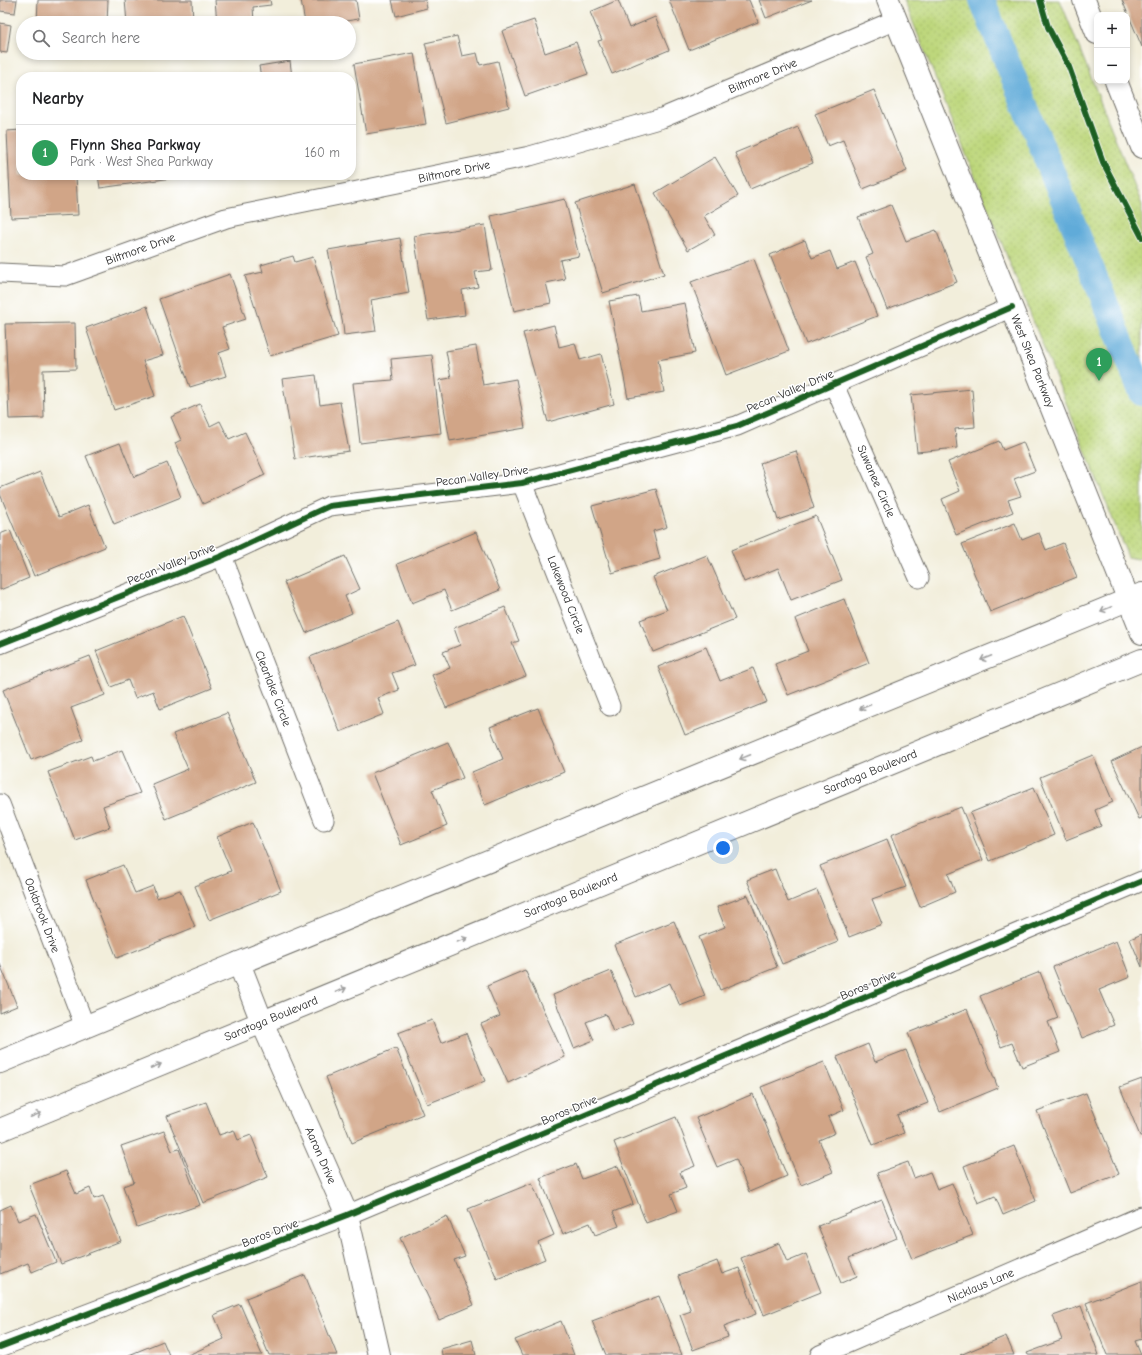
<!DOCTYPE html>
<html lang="en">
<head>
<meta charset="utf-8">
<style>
  body { margin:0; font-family:"Comic Neue",sans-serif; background:#f2f2f2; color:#202124 }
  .controls { position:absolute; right:12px; top:12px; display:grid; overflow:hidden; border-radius:8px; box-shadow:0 2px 6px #0003 }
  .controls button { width:36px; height:36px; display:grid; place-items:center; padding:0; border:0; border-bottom:1px solid #e0e0e0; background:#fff; color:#202124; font:20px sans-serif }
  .you { position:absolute; left:723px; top:848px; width:14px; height:14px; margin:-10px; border:3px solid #fff; border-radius:50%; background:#1a73e8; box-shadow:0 0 0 6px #1a73e833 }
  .badge { display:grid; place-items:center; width:26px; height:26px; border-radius:50%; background:#d1495b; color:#fff; font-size:13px; font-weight:700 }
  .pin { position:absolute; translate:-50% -33px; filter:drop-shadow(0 1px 2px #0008) }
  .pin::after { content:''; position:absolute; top:21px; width:14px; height:12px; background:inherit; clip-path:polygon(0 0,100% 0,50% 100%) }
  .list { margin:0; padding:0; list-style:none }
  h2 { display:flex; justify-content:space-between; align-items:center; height:52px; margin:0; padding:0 16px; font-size:17px }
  h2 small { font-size:13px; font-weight:400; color:#757577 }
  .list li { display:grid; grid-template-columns:26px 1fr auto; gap:12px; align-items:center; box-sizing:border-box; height:56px; padding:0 16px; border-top:1px solid #e0e0e0 }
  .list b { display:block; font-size:15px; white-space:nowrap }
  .list p { margin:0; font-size:13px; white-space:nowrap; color:#757577 }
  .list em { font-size:13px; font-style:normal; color:#757577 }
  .icon { flex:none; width:22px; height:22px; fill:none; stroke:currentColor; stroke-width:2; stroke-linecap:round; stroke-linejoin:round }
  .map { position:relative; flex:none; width:1142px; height:1355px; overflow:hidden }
  .search { position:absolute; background:#fff; box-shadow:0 2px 6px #0003; left:16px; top:16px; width:340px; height:44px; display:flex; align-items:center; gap:10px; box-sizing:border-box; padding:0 14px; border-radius:22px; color:#757577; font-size:15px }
  .panel { position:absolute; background:#fff; box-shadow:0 2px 6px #0003; left:16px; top:72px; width:340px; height:108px; border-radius:16px }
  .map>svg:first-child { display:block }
</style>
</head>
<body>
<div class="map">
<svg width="1142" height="1355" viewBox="0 0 1142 1355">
  <defs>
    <pattern id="park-dots" width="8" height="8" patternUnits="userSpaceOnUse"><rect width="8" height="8" fill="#bdd77c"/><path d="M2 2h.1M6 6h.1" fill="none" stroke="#a3b96b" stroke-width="1.8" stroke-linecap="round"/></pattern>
  </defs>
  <rect width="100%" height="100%" fill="#fff"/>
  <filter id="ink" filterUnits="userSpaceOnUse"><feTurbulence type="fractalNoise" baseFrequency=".025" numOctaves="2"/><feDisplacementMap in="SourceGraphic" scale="8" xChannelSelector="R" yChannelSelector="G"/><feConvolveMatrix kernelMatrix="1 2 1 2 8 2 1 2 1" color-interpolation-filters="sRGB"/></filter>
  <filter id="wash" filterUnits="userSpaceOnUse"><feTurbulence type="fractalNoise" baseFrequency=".012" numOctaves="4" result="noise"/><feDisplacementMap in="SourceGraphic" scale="16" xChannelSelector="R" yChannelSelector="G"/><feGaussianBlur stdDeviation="0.9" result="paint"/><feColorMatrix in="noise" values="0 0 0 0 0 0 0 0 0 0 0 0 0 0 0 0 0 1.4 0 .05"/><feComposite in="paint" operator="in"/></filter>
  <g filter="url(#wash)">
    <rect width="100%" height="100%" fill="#f2eedb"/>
    <polygon fill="url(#park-dots)" stroke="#748154" points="904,0 1060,0 1142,205 1142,557 1138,559 1128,557"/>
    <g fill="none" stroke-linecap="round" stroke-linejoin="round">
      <polyline stroke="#60abd9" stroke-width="26" points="982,0 1142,393"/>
    </g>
    <g id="blocks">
      <g fill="#d1a587">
        <polygon points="0,0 17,0 15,13 0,11"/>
        <polygon points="38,0 108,0 107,23 72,22 72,23 37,23"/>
        <polygon points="125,0 192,0 193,23 127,23"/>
        <polygon points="215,0 270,0 271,5 253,7 254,22 217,23"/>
        <polygon points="301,0 356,0 359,19 332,23 305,23"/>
        <polygon points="392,0 425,0 427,8 396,16"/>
        <polygon points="618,0 629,28 655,17 669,50 612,74 598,41 602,40 590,12"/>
        <polygon points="669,0 749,0 758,22 689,50"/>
        <polygon points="759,0 812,0 766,18"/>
        <polygon points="1122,0 1142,0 1142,47"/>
        <polygon points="534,20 545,53 576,42 588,74 525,96 502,31"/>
        <polygon points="0,23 11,25 7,53 0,52"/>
        <polygon points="457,36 462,56 477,53 480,65 498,61 509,107 446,123 425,43"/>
        <polygon points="414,53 426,124 366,134 354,64"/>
        <polygon points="290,61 292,77 261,77 259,66"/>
        <polygon points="874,90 907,171 863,189 843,140 828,146 815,114"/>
        <polygon points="798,127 813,163 750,189 735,153"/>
        <polygon points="21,130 21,175 76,175 78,215 11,218 7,131"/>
        <polygon points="715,157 738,196 704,216 715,235 688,250 655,193"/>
        <polygon points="98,175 171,175 172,178 100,188"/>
        <polygon points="635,184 664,274 603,293 575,203"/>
        <polygon points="565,199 579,256 560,260 565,279 546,283 551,303 514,311 491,216"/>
        <polygon points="891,205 906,241 936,230 957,282 887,309 866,257 873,254 858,217"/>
        <polygon points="485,225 492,270 475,272 478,287 462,290 465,315 428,320 414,236"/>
        <polygon points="400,238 409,293 371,300 376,331 344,335 343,325 328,250"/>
        <polygon points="805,240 812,258 830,251 837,269 855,262 877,316 806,344 770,255"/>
        <polygon points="293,256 295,262 313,257 338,336 270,356 245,276 263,272 261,265"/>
        <polygon points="754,259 789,351 726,375 691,282"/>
        <polygon points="230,274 246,319 222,327 230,349 219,353 226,376 190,387 159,299"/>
        <polygon points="638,296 641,311 685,303 695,353 658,360 664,392 628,398 609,301"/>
        <polygon points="147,306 163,355 143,361 155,396 114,410 86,328"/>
        <polygon points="75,323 76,369 43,370 44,418 9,419 5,324"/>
        <polygon points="554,325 559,347 575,343 580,360 601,354 614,404 548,422 523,333"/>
        <polygon points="476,346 483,385 516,379 525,428 450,441 439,380 451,378 446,351"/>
        <polygon points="432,355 441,433 360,443 353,383 393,380 391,359"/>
        <polygon points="316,375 320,405 340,402 349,451 295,459 282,379"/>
        <polygon points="972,389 975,427 955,429 957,448 917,452 911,395"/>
        <polygon points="200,404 210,426 220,421 229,439 245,432 265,475 203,504 175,443 181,440 171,417"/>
        <polygon points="999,441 1003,450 1023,442 1035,471 1014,479 1021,496 1008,500 1013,512 956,535 942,499 960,491 948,462"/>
        <polygon points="120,443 134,477 167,463 181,497 114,524 86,456"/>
        <polygon points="796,451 814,508 778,520 760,463"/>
        <polygon points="40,472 59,517 88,505 105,547 34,576 0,494 0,488"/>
        <polygon points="656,489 667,527 653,531 660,559 612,573 592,506"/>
        <polygon points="816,516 842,580 791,600 778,568 744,582 731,550"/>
        <polygon points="1015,523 1022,540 1039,533 1046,550 1063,543 1077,577 990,612 962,544"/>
        <polygon points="10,530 29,578 0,590 0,534"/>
        <polygon points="476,532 500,590 452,610 444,590 412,603 397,564"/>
        <polygon points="707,555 735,619 653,652 640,620 667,610 653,577"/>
        <polygon points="345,556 360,589 345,596 352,613 306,633 284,582"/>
        <polygon points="844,599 869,663 788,695 775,664 808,651 795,619"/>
        <polygon points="505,607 519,641 512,643 526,676 446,708 432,675 450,668 443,652 460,645 454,628"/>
        <polygon points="183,616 212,688 160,709 153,691 135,698 128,680 111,687 96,651"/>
        <polygon points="398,622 415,665 392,673 399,690 378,698 384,714 340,732 310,657"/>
        <polygon points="706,647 720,681 753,668 767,702 685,735 658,667"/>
        <polygon points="90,656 105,695 71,708 83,740 31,760 3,690"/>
        <polygon points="538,708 564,772 485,805 472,772 503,759 490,727"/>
        <polygon points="227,713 256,782 166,819 152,784 188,769 173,734"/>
        <polygon points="448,742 463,778 432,790 447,826 401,845 372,773"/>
        <polygon points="1142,747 1142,818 1139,819 1112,761"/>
        <polygon points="122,750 140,793 103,806 110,827 75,840 48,772 91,756 93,761"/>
        <polygon points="1093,755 1113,802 1095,810 1101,826 1066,840 1040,777"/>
        <polygon points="1034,787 1054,835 990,861 970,813"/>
        <polygon points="961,807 983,860 948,874 955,892 920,907 891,835"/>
        <polygon points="253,822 281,891 209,920 195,886 231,871 217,837"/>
        <polygon points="887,839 906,887 872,899 882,924 849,937 820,866"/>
        <polygon points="123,865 135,893 153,886 157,898 180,890 195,927 117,958 86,880"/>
        <polygon points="775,869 788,902 817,890 838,942 782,964 747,880"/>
        <polygon points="748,895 777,967 720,990 699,937 725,927 717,907"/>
        <polygon points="674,921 705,996 680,1006 670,983 636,997 614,945"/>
        <polygon points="1142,934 1142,967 1130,939"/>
        <polygon points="1116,941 1130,977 1099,990 1114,1025 1082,1038 1053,967"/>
        <polygon points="0,964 17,1006 0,1013"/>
        <polygon points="525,970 565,1057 508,1083 481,1024 500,1016 487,986"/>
        <polygon points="611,971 633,1024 613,1032 606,1014 586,1022 594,1040 574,1048 553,995"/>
        <polygon points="1040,972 1058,1018 1048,1022 1060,1052 1022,1067 1012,1043 1001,1047 980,996"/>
        <polygon points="967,1009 998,1088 940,1112 908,1033"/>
        <polygon points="432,1020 441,1043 466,1033 485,1081 427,1104 398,1033"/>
        <polygon points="868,1044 875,1062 906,1050 928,1103 897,1115 904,1133 873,1145 837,1057"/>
        <polygon points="396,1048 423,1114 352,1143 326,1077"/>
        <polygon points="824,1062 844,1110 828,1117 835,1133 819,1140 833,1172 801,1185 761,1087"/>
        <polygon points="1142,1079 1142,1136 1140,1136 1120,1087"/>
        <polygon points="1086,1093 1119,1174 1070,1193 1037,1111"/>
        <polygon points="753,1094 787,1176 749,1192 736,1159 717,1167 696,1118"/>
        <polygon points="206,1102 219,1135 234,1130 238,1140 251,1135 268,1177 203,1203 167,1116"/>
        <polygon points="676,1117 695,1166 680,1172 686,1188 671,1194 678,1211 646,1223 614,1142"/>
        <polygon points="164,1131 172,1151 179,1149 200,1205 137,1227 123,1186 134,1182 121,1146"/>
        <polygon points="1014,1146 1036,1201 1003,1215 995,1196 978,1203 964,1166"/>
        <polygon points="908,1162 914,1178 930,1172 937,1189 952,1183 973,1235 912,1259 877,1173"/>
        <polygon points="576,1164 582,1179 618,1166 633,1204 613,1212 619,1226 595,1235 590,1223 563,1234 540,1178"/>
        <polygon points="66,1171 76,1194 90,1188 94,1199 103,1196 121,1241 61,1264 29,1185"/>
        <polygon points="532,1183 554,1235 538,1242 545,1259 497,1279 468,1209"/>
        <polygon points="882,1200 897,1238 849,1258 857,1276 841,1283 818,1226"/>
        <polygon points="11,1205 18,1221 36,1214 56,1262 32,1272 28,1263 0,1274 0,1210"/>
        <polygon points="447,1216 465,1256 454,1260 474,1305 439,1320 400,1238"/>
        <polygon points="779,1243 787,1262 806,1254 821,1292 764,1315 741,1258"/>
        <polygon points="717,1261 722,1274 739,1268 756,1314 724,1326 728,1337 693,1350 680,1315 691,1311 678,1276"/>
        <polygon points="305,1275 337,1355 269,1355 246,1298"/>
        <polygon points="1142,1281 1142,1339 1135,1341 1141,1355 1107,1355 1086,1303"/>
        <polygon points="659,1296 682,1355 606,1355 592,1321"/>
        <polygon points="240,1304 262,1355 188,1355 224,1339 214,1315"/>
        <polygon points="1081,1306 1099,1355 1028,1355 1027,1353 1062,1340 1053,1316"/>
        <polygon points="561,1321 574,1355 522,1355 515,1340"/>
        <polygon points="1006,1336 1014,1355 960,1355"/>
        <polygon points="472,1340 476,1355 442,1355 441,1349"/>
        <polygon points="163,1341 169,1355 129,1355"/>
      </g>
    </g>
  </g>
  <g filter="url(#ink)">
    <use href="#blocks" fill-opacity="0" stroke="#716f69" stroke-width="1"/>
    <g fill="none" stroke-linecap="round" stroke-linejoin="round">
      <g stroke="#716f69" stroke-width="21">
        <g id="minor">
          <path id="s1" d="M 0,273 L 65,276 L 226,218 L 530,156 L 662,118 L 896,20"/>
          <path id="s2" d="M 834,385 L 919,578"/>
          <path id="s3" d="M 522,483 L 610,706"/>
          <path id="s4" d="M 222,556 L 324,820"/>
          <polyline points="0,644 222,556 329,506 522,483 737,426 1012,307"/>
          <path id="s5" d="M 0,804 L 85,1027"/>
          <polyline points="0,1347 347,1215 1142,881"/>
          <path id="s6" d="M 820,1355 L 1142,1216"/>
        </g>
      </g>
      <g stroke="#716f69" stroke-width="24">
        <g id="tertiary">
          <path id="s7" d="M 888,0 L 1142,633"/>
          <polyline points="1084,0 1097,33"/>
          <polyline points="1116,81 1142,147"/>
          <path id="s8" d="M 239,963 L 262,1022 L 347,1215 L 379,1355"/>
        </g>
      </g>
      <g stroke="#716f69" stroke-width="24">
        <g id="secondary">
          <polyline points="0,1062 239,963 1142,594"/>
          <path id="s9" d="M 0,1130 L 1142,660"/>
        </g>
      </g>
      <use href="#minor" stroke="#fff" stroke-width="19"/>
      <use href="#tertiary" stroke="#fff" stroke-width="22"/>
      <use href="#secondary" stroke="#fff" stroke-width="22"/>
      <g stroke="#fff" stroke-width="8">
        <g id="cycleway">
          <polyline points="1040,0 1048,27 1069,67 1103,162 1142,237"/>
          <polyline points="0,644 222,556 329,506 522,483 737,426 1012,307"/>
          <polyline points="0,1347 347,1215 1142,881"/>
        </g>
      </g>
      <use href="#cycleway" stroke="#1b5e20" stroke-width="6"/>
    </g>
    <defs><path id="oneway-shaft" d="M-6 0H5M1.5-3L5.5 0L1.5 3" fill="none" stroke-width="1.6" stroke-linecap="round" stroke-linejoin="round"/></defs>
    <g stroke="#a0a0a0">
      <use href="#oneway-shaft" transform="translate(1106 609) rotate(158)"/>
      <use href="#oneway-shaft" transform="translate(986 658) rotate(158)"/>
      <use href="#oneway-shaft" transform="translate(865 707) rotate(158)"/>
      <use href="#oneway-shaft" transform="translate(745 757) rotate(158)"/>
      <use href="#oneway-shaft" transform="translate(462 940) rotate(-22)"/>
      <use href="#oneway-shaft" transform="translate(341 990) rotate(-22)"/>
      <use href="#oneway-shaft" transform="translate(156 1066) rotate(-22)"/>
      <use href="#oneway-shaft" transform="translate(36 1115) rotate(-22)"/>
    </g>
  </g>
  <g text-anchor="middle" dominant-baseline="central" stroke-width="3" stroke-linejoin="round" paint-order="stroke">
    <g font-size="12" fill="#2b2b2b" stroke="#fff">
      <text stroke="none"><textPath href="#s1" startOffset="793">Biltmore Drive</textPath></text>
      <text stroke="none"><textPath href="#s1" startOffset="469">Biltmore Drive</textPath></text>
      <text stroke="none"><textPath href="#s1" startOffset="145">Biltmore Drive</textPath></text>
      <text stroke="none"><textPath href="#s7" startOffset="389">West Shea Parkway</textPath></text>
      <text transform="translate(790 391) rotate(-23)">Pecan Valley Drive</text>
      <text transform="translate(482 476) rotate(-8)">Pecan Valley Drive</text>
      <text stroke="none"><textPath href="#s2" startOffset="105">Suwanee Circle</textPath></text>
      <text transform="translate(171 564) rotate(-22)">Pecan Valley Drive</text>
      <text stroke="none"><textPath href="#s3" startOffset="120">Lakewood Circle</textPath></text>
      <text stroke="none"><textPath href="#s4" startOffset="142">Clearlake Circle</textPath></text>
      <text stroke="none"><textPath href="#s9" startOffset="941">Saratoga Boulevard</textPath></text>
      <text stroke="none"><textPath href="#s9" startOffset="617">Saratoga Boulevard</textPath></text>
      <text stroke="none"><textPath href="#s5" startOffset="119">Oakbrook Drive</textPath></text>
      <text transform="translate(868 985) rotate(-23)">Boros Drive</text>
      <text stroke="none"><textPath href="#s9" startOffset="293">Saratoga Boulevard</textPath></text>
      <text transform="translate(569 1110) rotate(-23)">Boros Drive</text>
      <text stroke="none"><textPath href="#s8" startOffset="209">Aaron Drive</textPath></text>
      <text transform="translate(270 1233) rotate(-21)">Boros Drive</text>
      <text stroke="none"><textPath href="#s6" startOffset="175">Nicklaus Lane</textPath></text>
    </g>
  </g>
</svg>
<div class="controls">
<button>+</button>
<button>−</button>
</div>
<div class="you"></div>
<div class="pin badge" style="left:1099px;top:381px;background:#2e9e5b">1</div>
<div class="search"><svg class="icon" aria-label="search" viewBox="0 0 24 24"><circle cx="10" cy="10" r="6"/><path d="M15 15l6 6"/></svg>Search here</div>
<section class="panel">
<h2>Nearby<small></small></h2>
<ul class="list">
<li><span class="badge" style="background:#2e9e5b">1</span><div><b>Flynn Shea Parkway</b><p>Park · West Shea Parkway</p></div><em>160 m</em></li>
</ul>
</section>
</div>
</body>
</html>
